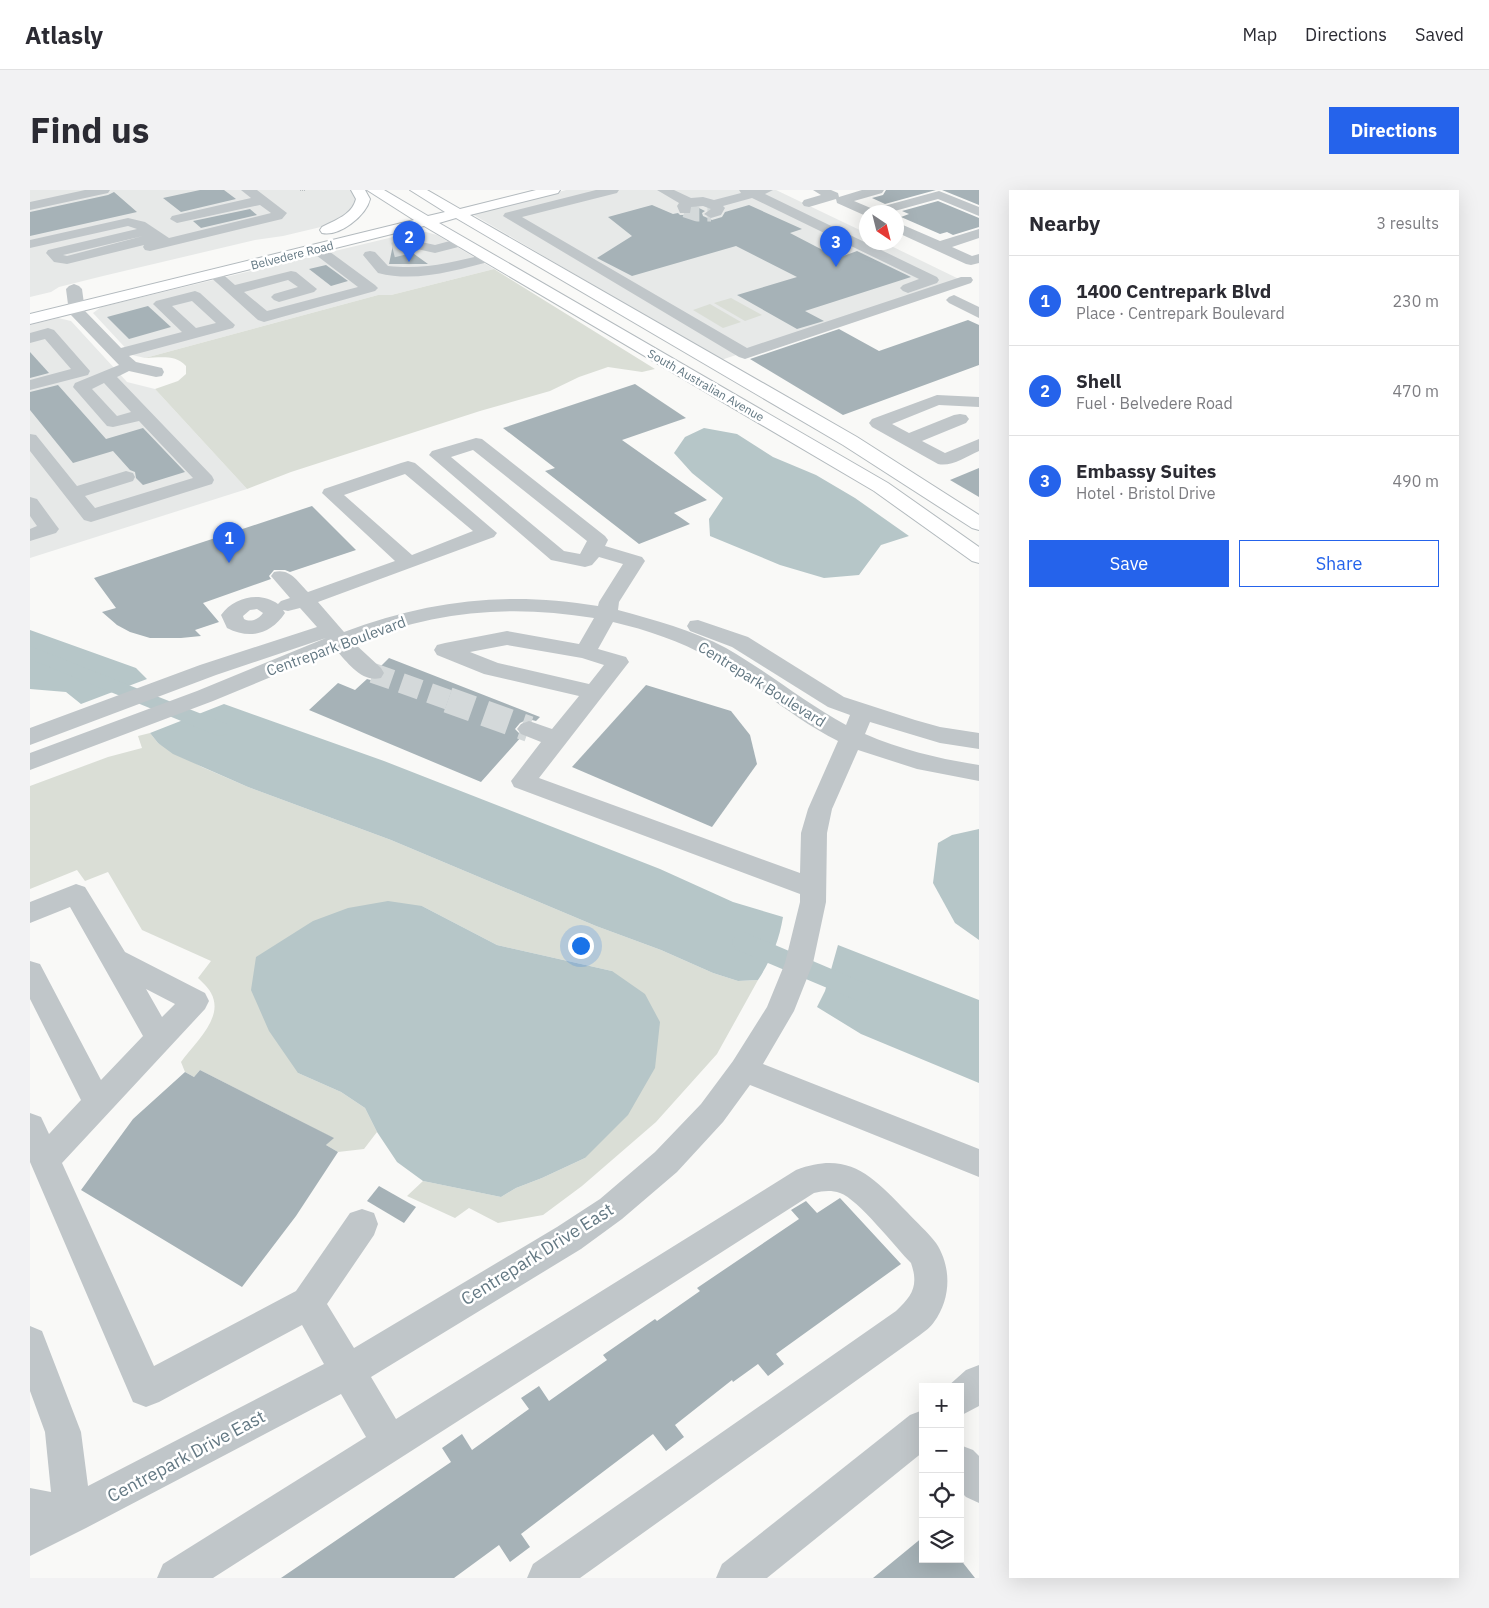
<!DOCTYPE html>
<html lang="en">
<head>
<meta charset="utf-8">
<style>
  body { margin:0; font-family:"IBM Plex Sans",sans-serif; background:#f2f2f3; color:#2b2b33 }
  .controls { position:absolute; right:15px; bottom:15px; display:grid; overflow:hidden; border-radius:0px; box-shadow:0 5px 20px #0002 }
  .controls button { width:45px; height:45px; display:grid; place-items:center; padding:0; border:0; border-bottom:1px solid #e1e1e2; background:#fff; color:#2b2b33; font:25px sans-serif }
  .compass { position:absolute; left:829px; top:15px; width:45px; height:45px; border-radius:50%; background:#fff; box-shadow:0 5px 20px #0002; rotate:145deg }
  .you { position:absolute; left:550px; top:755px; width:18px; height:18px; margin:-12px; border:4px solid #fff; border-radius:50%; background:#1a73e8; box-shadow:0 0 0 8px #1a73e833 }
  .badge { display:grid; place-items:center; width:32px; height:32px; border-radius:50%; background:#2563eb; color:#fff; font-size:16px; font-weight:700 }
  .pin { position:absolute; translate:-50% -41px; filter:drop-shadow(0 1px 2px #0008) }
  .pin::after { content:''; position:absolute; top:26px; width:18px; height:15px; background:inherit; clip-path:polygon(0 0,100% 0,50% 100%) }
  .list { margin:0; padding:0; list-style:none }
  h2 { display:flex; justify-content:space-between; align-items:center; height:65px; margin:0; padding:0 20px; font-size:21px }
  h2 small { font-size:16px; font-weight:400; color:#7c7c81 }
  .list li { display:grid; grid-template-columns:32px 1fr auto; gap:15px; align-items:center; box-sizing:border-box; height:90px; padding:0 20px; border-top:1px solid #e1e1e2 }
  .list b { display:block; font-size:19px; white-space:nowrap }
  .list p { margin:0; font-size:16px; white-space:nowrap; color:#7c7c81 }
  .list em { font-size:16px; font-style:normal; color:#7c7c81 }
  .actions { display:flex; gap:10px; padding:15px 20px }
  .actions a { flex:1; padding:11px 0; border:1px solid #2563eb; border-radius:0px; text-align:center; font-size:18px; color:#2563eb }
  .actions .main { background:#2563eb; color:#fff }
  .icon { flex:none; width:28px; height:28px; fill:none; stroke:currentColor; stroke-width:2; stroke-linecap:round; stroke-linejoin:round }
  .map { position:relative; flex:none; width:949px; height:1388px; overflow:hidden; border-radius:0px }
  header { display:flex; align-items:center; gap:30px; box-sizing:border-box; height:70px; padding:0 25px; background:#fff; border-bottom:1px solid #e1e1e2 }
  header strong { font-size:24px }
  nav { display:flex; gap:28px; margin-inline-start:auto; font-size:18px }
  .intro { display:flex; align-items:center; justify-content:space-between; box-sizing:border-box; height:120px; padding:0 30px }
  h1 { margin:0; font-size:35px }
  .button { padding:12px 22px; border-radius:0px; background:#2563eb; color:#fff; font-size:18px; font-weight:700 }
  main { display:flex; gap:30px; padding:0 30px }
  aside { flex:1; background:#fff; border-radius:0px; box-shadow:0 5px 20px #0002 }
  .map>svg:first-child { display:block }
</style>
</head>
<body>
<header>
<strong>Atlasly</strong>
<nav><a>Map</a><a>Directions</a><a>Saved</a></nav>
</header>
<div class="intro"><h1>Find us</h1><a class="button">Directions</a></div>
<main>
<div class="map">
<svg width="949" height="1388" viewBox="0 0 949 1388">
  <rect width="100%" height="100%" fill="#f9f9f7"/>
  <g fill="#e7e9e8">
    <polygon points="0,0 321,0 327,10 326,13 314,27 295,36 253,46 225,50 73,86 29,97 21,102 0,107"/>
    <polygon points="536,0 746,0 836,43 836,52 855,53 931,90 691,170 442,24"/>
    <polygon points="384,42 396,42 407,45 464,79 361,105 348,105 115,168 102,165 63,123 71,117"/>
    <polygon points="28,128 41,131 97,192 125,199 217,299 0,368 0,135"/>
  </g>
  <g fill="#daded6">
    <path d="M 464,79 L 625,179 L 612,182 L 578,177 L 549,187 L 520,201 L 450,221 L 261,282 L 217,299 L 125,199 L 148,191 L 156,184 L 156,176 C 145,164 129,168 115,168 L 348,105 L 361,105 Z"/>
    <polygon points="701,108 732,125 715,131 684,113"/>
    <polygon points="680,114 711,132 693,138 663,120"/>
    <path d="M 120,543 L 128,553 L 172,577 L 218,597 L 361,650 L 566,736 L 631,760 L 683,783 L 708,791 L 728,790 L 687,864 L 626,932 L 552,996 L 513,1025 L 468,1033 L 439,1018 L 425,1028 L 377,1006 L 393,991 L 471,1007 L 486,998 L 512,988 L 555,968 L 582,781 L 467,755 L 392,716 L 268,883 L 311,902 L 335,918 L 347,942 L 334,959 L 308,962 L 296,955 L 303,948 L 170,880 L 164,887 L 155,882 L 151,872 C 164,853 195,828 181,803 C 178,797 172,792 168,788 L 181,771 L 112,740 L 78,682 L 55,691 L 47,680 L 0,699 L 0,596 L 78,567 L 112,558 L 108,546 Z"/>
  </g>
  <g fill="#b6c6c8">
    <polygon points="674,238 707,244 743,267 786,285 825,308 879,346 851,355 829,385 794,388 750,375 680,346 679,329 693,308 662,283 644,263 655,247"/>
    <polygon points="0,440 106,478 117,489 51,514 36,502 0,499"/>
    <path d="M 194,514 L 354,571 L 630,679 L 703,712 L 753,727 C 749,751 741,770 728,790 L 708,791 L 683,783 L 631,760 L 566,736 L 361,650 L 218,597 L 143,564 L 128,553 L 120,543 Z"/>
    <polygon points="949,639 949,750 925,733 903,693 908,653 922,645"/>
    <polygon points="358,711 392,716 467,755 582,781 615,804 630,832 625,878 598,925 555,968 512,988 486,998 471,1007 393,991 367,972 347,942 335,918 311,902 268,883 239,841 221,800 226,767 283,731 318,718"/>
    <polygon points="808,755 949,810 949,893 831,844 787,817 795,801"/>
  </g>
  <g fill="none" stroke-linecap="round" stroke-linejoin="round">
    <g fill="#b6c6c8" fill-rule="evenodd">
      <polygon points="0,456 197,534 201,539 197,544 190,546 183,544 0,469"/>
      <polygon points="714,742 837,794 841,801 837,808 828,811 705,759 702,752 705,745"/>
    </g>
  </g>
  <g fill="#a6b2b7">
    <polygon points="170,0 194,0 206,9 151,22 133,8"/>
    <polygon points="856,0 906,0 855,14 842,8 853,5"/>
    <polygon points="912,0 949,0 949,15"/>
    <polygon points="84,2 107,22 0,46 0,22 78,5"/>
    <polygon points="908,11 949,28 949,37 923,45 917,42 910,44 871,27 879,24 872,21"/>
    <polygon points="622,15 643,24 648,23 650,25 660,25 663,19 669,18 675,21 672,23 673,26 682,30 692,27 695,22 719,15 772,39 760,43 808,68 827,61 881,87 775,121 794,131 767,139 707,105 767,87 706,56 602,86 567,68 602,46 578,27"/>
    <polygon points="220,19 227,25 171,38 163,31"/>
    <polygon points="364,50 368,53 366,58 368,61 380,61 398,74 359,74"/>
    <polygon points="296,75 318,91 301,96 279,79"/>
    <polygon points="118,116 141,137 99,149 77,127"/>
    <polygon points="938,130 949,135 949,175 813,225 720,169 809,139 849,161"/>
    <polygon points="0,162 19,183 0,188"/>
    <polygon points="605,194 656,228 592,250 677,310 644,323 660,334 609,354 515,281 525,278 473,238"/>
    <polygon points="28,195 76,249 113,238 155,282 113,295 106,288 105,282 100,280 83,261 43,273 0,220 0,202"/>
    <polygon points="949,278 949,307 920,290"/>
    <polygon points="282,316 326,360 260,382 255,380 244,380 239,386 241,389 173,413 189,432 165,440 171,446 151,448 120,448 100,442 87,435 72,422 86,418 64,388"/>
    <polygon points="359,468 510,527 506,531 498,529 490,533 485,539 492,546 451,592 279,520 308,493 325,500 337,489 344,491 353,489 356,482 351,476"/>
    <polygon points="616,495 701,521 720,545 727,574 682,637 542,577"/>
    <polygon points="170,880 304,948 296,955 308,962 266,1026 212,1097 51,1000 103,929 155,882 164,887"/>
    <polygon points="349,996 386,1017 374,1033 337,1011"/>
    <polygon points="810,1008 871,1074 746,1164 754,1174 738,1186 728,1174 703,1192 702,1190 645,1235 654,1247 636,1261 623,1244 491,1344 500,1357 480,1372 469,1355 424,1388 251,1388 421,1272 412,1258 432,1244 442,1260 499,1219 491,1208 509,1196 519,1211 577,1170 573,1165 625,1129 627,1131 670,1101 667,1098 769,1029 761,1020 776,1011 787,1023"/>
    <polygon points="893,1347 893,1369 930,1369 945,1388 843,1388"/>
  </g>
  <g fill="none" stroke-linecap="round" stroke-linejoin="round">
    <g stroke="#d4d9da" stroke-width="15" stroke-dasharray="15 8" stroke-linecap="butt">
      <polyline points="655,20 667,24 681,24"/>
      <polyline points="363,60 375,57"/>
    </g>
    <polyline stroke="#d4d9da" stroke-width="20" stroke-dasharray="20 10" stroke-linecap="butt" points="343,483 422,511"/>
    <polyline stroke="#d4d9da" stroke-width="26" stroke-dasharray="26 13" stroke-linecap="butt" points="418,510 499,539"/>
    <g stroke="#b3babe" stroke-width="2">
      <g id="major">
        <path d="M 321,0 L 335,0 L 340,9 C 336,26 309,47 292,43 L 290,40 L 292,37 C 305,30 322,25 326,9 Z"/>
        <polygon points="337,0 354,0 398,26 415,22 380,0 397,0 430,19 506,0 530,0 528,3 440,25 827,247 949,325 949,340 942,338 813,255 426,28 409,33 858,293 949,357 949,373 942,371 844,301 394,36 0,134 0,124 384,30"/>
      </g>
    </g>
    <polyline stroke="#babfc1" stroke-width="2" stroke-dasharray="1 1" stroke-linecap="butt" points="270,0 276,0"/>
    <g fill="#c0c6c9" fill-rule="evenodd">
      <polygon points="55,0 80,0 78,3 0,20 0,12"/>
      <path d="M 211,0 L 227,0 L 257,23 L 252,29 L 120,61 L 115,60 L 113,57 L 114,55 L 37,74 L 24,72 L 16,63 L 18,60 L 107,39 L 98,36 L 0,58 L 0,50 L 98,28 L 115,32 L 139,48 L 241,23 L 230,15 L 147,33 L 140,29 L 142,26 L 221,8 ZM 113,46 L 37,66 L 33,65 Z"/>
      <polygon points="566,0 589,0 587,3 492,27 717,158 931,87 941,87 943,90 941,93 715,169 709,167 473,26 475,23"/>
      <polygon points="627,0 644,0 661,8 673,7 684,10 711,3 709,0 743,0 735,4 907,87 909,90 907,93 878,103 873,101 870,98 873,95 889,89 722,8 693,16 695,18 691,25 681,28 674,24 681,19 673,16 661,17 660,23 650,23 647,16 649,13"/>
      <polygon points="783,0 801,0 808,3 809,7 832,0 854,0 852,3 824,11 843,19 909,1 949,17 949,26 908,9 861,22 836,22 836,26 807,13 806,9 779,17 774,16 772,13 774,10 791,5"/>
      <polygon points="866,32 910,51 949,39 949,48 922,57 942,66 949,64 949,73 941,75 936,74 866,42"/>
      <polygon points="431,48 436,49 438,52 436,55 405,63 387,59 370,60 368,57 370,54 387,51 405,55"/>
      <polygon points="287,55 292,56 345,95 348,98 345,101 234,132 228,130 177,84 179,81 189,81 205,95 261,81 266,82 287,99 284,102 249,112 244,110 241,107 244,104 268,97 258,90 214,102 237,121 328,97 282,62 280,59 282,56"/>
      <path d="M 340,61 L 345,62 L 358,76 C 396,80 421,72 458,64 L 463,65 L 465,68 L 463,71 C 425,80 387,93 348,83 L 333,65 L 335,62 Z"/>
      <path d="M 44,94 L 49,96 L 52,99 L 55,121 L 91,158 L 152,142 L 123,114 L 126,111 L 165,101 L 170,103 L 205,135 L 203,138 L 99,166 L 106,172 L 132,178 L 134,182 L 132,186 L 126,187 L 99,181 L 87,187 L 182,286 L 184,290 L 182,294 L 61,332 L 54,330 L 0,261 L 0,244 L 6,245 L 47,296 L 96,281 L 103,283 L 105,287 L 103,291 L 55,306 L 65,318 L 163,288 L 109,231 L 83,237 L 77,236 L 43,197 L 45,193 L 89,175 L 41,125 L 39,122 L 36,99 L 39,96 ZM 162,111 L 186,133 L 166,138 L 142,116 ZM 74,193 L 101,222 L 87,226 L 62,199 Z"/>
      <polygon points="924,105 949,117 949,128 919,113 916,110 919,107"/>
      <polygon points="18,138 24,140 60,181 58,185 0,200 0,190 41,179 15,149 0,153 0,143"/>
      <path d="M 907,205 L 949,207 L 949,217 L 909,215 L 862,234 L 879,243 L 924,225 L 930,224 L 936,225 L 939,229 L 936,233 L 892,251 L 915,263 L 949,249 L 949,261 C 936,267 921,277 908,274 L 842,237 L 839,233 L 842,229 Z"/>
      <path d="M 446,248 L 452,249 L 575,346 L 578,350 L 575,356 L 612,367 L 615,371 L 589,412 L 588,420 C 625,430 662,440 696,458 C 738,482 774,512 816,535 L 820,525 L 798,517 L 702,457 L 660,441 L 657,436 L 660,431 L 668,430 L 718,447 L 814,507 L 885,530 L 910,537 L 949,543 L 949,559 L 910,553 L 840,532 L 835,544 C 872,560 910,569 949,575 L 949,591 L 887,579 L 828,560 L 802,619 L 797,643 L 796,712 L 783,773 L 764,821 L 733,874 L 949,959 L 949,987 L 720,895 L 693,932 L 647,982 L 592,1029 L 551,1059 L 341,1187 L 366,1229 L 766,980 C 819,960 842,986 877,1022 C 886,1032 898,1042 906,1053 C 922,1077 921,1109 904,1132 C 901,1137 895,1141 890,1145 L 550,1388 L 497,1388 L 503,1374 L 866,1121 C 882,1106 889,1096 881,1073 C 866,1058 828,1009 810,1003 C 801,1000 793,1001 784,1003 L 183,1388 L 127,1388 L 133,1374 L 336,1247 L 311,1204 L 56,1338 L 0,1366 L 0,1298 L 21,1302 L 15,1242 L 0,1201 L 0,1136 L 12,1141 L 51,1242 L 58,1296 L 294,1174 L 272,1135 L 129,1212 L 116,1217 L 103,1212 L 0,972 L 0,923 L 11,927 L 19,944 L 51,910 L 0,809 L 0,771 L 10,774 L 71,890 L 113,846 L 40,717 L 0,733 L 0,712 L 46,694 L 55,697 L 95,762 L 175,803 L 179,811 L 175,819 L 32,973 L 124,1176 L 266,1101 L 320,1023 L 332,1019 L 344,1023 L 348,1034 L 344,1045 L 297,1114 L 324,1158 L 527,1037 L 570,1009 L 625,962 L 671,914 L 703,871 L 737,817 L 755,773 L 770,712 L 770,704 L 484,597 L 481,591 L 511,552 L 491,544 L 487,539 L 491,534 L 499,531 L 522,539 L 549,506 L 454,484 L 407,465 L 404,460 L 407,455 L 415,453 L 477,441 L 549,454 L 564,428 C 480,414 403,421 324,453 L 351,478 L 354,483 L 351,488 C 332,493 318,473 306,460 L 183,511 L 0,580 L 0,563 L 167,501 L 296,448 L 186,485 L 0,555 L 0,538 L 170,475 L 287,437 L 270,418 L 258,421 L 253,420 L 255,423 C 241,444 220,450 197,438 L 191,425 C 204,407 230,401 248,414 L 251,411 L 260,408 L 241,386 L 244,382 C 260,378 267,391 278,402 L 365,371 L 292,303 L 294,299 L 371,273 L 378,271 L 385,273 L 467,343 L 464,347 L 288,412 L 314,442 C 399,410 478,401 568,416 L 569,412 L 593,374 L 569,367 L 562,375 L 555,377 L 521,370 L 399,265 L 402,261 ZM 443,260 L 557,351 L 550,364 L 534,361 L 421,267 ZM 375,284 L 443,341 L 382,365 L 314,305 ZM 227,419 L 233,423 C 229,429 221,433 214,429 L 213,426 L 220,420 ZM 583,432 C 617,440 650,451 680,468 C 725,493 762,528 808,551 L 778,619 L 771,643 L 770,683 L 509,588 L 599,472 L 596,467 L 568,459 ZM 477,455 L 552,468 L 574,475 L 559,494 L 468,473 L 440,462 ZM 116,799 L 145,814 L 132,827 Z"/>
      <polygon points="0,307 7,309 26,335 29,339 26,343 0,351 0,339 7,336 0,326"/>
      <polygon points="949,1175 949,1216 930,1226 930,1197 917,1197 936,1180"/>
      <polygon points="893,1220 893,1262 737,1388 686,1388 692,1374 880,1225"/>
      <polygon points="930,1255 943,1260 949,1266 949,1313 936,1307 930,1301"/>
    </g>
    <use href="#major" fill="#fff" fill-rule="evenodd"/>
  </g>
  <g text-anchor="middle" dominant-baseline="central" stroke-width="5" stroke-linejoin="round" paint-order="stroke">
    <g font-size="12" fill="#637883" stroke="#fff">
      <text transform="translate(262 65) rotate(-14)">Belvedere Road</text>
      <text transform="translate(676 195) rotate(30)">South Australian Avenue</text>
    </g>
    <g font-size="15" fill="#637883" stroke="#fff">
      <text transform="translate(306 456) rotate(-20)">Centrepark Boulevard</text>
      <text transform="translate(732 494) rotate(32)">Centrepark Boulevard</text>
    </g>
    <g font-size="18" fill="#637883" stroke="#fff">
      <text transform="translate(507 1064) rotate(-32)">Centrepark Drive East</text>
      <text transform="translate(156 1266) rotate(-28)">Centrepark Drive East</text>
    </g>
  </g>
</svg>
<div class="controls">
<button>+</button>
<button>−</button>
<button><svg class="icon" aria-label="locate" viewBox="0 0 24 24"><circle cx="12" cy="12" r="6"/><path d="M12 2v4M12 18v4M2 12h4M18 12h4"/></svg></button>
<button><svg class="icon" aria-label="layers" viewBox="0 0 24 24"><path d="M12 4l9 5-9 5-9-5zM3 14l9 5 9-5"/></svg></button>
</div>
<svg class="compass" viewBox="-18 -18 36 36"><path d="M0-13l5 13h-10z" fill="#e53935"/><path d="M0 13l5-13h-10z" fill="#7c7c81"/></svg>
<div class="you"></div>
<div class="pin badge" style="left:199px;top:373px">1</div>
<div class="pin badge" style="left:379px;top:72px">2</div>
<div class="pin badge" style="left:806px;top:77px">3</div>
</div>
<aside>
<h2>Nearby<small>3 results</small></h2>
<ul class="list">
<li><span class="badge">1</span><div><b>1400 Centrepark Blvd</b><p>Place · Centrepark Boulevard</p></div><em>230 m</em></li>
<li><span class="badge">2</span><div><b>Shell</b><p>Fuel · Belvedere Road</p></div><em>470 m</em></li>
<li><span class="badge">3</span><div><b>Embassy Suites</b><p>Hotel · Bristol Drive</p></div><em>490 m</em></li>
</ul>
<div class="actions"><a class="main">Save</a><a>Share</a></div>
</aside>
</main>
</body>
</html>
